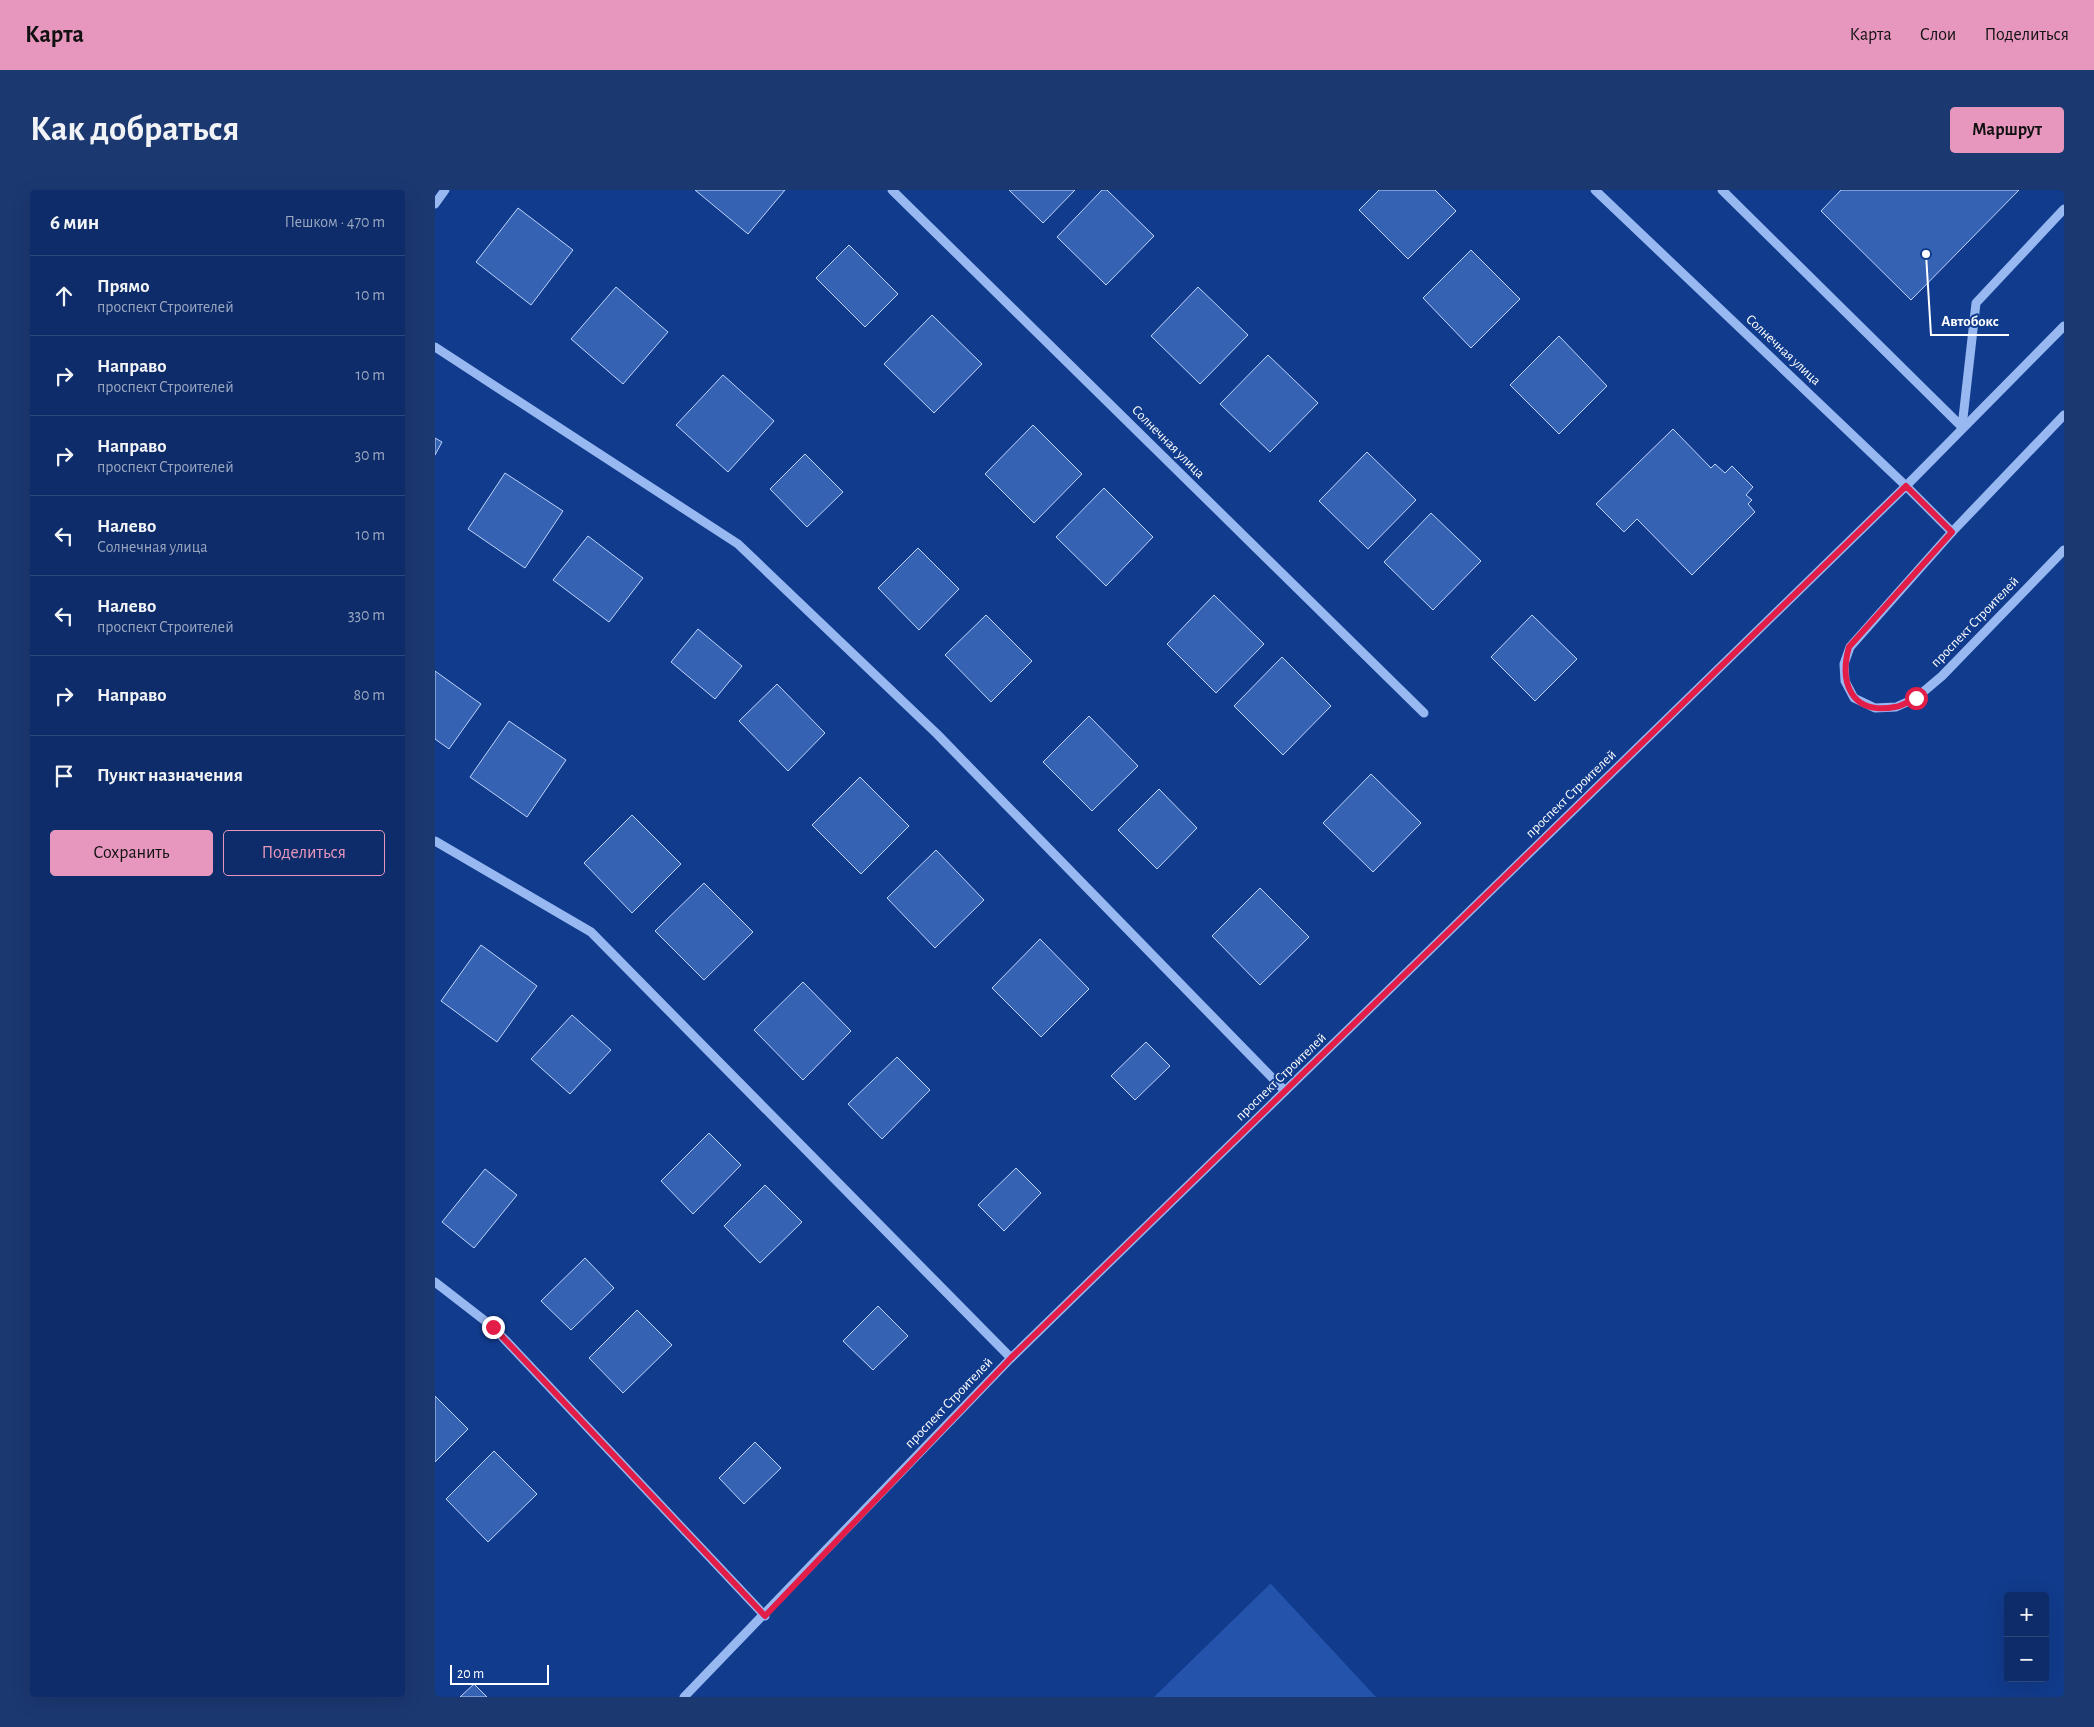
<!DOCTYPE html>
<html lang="ru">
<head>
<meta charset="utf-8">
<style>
  body { margin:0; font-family:"Alegreya Sans",sans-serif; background:#1b3871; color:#f1f3f6 }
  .controls { position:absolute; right:15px; bottom:15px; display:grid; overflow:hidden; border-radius:5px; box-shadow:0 5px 20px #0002 }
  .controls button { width:45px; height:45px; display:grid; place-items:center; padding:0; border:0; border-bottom:1px solid #2d487d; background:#0d2c69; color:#f1f3f6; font:25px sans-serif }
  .scale { position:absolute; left:15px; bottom:12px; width:99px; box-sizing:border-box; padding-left:5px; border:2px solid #fff; border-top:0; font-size:14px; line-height:18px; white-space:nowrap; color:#fff; -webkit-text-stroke:4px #113b8c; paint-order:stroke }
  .stop { position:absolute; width:15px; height:15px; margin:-11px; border:4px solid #e11d48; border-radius:50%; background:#fff }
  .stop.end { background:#e11d48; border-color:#fff; box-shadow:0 1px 5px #0008 }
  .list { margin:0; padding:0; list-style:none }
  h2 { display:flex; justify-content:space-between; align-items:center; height:65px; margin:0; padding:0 20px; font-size:21px }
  h2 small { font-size:16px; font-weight:400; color:#9aa7c0 }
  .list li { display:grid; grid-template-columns:32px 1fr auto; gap:15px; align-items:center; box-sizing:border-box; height:80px; padding:0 20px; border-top:1px solid #2d487d }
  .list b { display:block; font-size:19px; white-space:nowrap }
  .list p { margin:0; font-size:16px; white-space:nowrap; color:#9aa7c0 }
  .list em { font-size:16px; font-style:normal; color:#9aa7c0 }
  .actions { display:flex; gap:10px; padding:15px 20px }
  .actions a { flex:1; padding:11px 0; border:1px solid #e797bd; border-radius:5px; text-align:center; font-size:18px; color:#e797bd }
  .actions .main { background:#e797bd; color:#111 }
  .icon { flex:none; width:28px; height:28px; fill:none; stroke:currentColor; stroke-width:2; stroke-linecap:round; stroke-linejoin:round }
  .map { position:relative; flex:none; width:1629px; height:1507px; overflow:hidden; border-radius:5px }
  header { display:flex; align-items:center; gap:30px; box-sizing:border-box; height:70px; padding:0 25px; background:#e797bd; color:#111 }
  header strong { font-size:24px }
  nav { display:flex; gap:28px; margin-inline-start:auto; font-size:18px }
  .intro { display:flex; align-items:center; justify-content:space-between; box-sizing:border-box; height:120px; padding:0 30px }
  h1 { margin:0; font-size:35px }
  .button { padding:12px 22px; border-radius:5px; background:#e797bd; color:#111; font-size:18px; font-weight:700 }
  main { display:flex; gap:30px; padding:0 30px }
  aside { flex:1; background:#0d2c69; border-radius:5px; box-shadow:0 5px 20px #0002 }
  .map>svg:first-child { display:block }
</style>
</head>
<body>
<header>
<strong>Карта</strong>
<nav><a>Карта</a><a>Слои</a><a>Поделиться</a></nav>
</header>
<div class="intro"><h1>Как добраться</h1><a class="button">Маршрут</a></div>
<main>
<aside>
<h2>6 мин<small>Пешком · 470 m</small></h2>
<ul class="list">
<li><svg class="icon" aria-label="ahead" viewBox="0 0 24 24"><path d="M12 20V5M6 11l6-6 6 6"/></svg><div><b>Прямо</b><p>проспект Строителей</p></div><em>10 m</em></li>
<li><svg class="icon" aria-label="right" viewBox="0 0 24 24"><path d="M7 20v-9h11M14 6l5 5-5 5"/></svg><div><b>Направо</b><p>проспект Строителей</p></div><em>10 m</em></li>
<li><svg class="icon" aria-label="right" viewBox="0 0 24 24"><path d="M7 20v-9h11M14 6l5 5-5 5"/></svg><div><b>Направо</b><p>проспект Строителей</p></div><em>30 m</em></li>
<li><svg class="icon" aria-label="left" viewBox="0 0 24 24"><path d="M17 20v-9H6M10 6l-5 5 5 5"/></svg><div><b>Налево</b><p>Солнечная улица</p></div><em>10 m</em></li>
<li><svg class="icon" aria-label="left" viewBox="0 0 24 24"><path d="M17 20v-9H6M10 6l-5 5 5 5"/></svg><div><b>Налево</b><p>проспект Строителей</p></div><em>330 m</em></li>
<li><svg class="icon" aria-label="right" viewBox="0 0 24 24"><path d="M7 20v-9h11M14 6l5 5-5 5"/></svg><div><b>Направо</b></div><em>80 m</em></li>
<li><svg class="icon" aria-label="arrive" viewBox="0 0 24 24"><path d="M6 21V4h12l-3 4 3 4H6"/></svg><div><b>Пункт назначения</b></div></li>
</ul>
<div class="actions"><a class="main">Сохранить</a><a>Поделиться</a></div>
</aside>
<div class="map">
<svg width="1629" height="1507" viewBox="0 0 1629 1507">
  <rect width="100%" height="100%" fill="#113b8c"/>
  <polygon fill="#2353ab" points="836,1394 941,1507 719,1507 835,1394"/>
  <g fill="#3562b3" stroke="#bfd5fd">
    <polygon points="260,0 350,0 313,44"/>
    <polygon points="574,0 640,0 608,33"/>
    <polygon points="667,0 672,0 719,46 671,95 622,47"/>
    <polygon points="944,0 1000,0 1021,21 973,69 924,20"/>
    <polygon points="1406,0 1584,0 1476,110 1386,21"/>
    <polygon points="83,18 138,60 96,115 41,72"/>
    <polygon points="414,55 463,104 430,137 381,88"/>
    <polygon points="1036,60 1085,109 1036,158 988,108"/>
    <polygon points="181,97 233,142 188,194 136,149"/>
    <polygon points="763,97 813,145 765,194 716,146"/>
    <polygon points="497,125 547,174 499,223 449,174"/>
    <polygon points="1124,146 1172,196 1124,244 1075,195"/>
    <polygon points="833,165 883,213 835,262 785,214"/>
    <polygon points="288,185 339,231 293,282 241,235"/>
    <polygon points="598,235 647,284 599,333 550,284"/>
    <polygon points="1238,239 1276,278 1280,274 1290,283 1297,276 1318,297 1311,305 1317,310 1313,314 1320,322 1257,385 1202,329 1189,342 1161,314"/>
    <polygon points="0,248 7,252 0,265"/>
    <polygon points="932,262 981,310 933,359 884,311"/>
    <polygon points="370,264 408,302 372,337 335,299"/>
    <polygon points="70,283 128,321 90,378 33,339"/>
    <polygon points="669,298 718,347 671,396 621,347"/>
    <polygon points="996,323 1046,371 998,420 949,372"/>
    <polygon points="153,346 208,388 174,432 118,390"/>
    <polygon points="483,358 524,399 484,440 443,398"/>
    <polygon points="779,405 829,454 781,503 732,454"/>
    <polygon points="551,425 597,471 556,512 510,465"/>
    <polygon points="1097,425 1142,469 1100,511 1056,467"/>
    <polygon points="263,439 307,476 280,509 236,472"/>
    <polygon points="847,467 896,516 848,565 799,516"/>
    <polygon points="0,481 46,514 14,559 0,549"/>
    <polygon points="342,494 390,543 353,581 304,531"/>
    <polygon points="654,526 703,576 657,621 608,572"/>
    <polygon points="74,531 131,570 92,627 35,587"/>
    <polygon points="936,584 986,633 938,682 888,633"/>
    <polygon points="425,587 474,636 426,684 377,635"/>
    <polygon points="724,599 762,638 722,679 683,640"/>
    <polygon points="197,625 246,674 197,723 149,673"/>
    <polygon points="501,660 549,710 500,758 452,708"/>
    <polygon points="269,693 318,742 269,790 220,741"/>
    <polygon points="825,698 874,747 825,795 777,746"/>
    <polygon points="605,749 654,799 606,847 557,798"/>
    <polygon points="46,755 102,796 62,852 6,811"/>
    <polygon points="368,792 416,841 368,890 319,840"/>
    <polygon points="137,825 176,860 135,904 96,869"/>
    <polygon points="711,852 735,876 700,910 676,886"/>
    <polygon points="462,867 495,900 447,949 413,914"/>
    <polygon points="274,943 306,975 258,1024 226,991"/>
    <polygon points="581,978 606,1003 569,1041 543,1015"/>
    <polygon points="50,979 82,1005 39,1058 7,1032"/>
    <polygon points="330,995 367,1032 325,1073 289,1036"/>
    <polygon points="150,1068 179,1098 136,1140 106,1111"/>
    <polygon points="443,1116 473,1146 438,1180 408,1151"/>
    <polygon points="202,1120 237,1155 188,1203 154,1168"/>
    <polygon points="0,1206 33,1239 0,1272"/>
    <polygon points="320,1252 346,1278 309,1314 284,1288"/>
    <polygon points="59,1261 102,1304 53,1352 11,1309"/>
    <polygon points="39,1494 52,1507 25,1507"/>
  </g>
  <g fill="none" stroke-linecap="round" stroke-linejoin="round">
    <g stroke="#98b8f1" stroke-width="9">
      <polyline points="457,0 989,523"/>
      <polyline points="1160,0 1471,296 1517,342"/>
      <polyline points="1287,0 1527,237"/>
      <polyline points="0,14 10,0"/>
      <polyline points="0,157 303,354 502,544 850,901"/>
      <polyline points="1629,225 1517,342 1415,457 1409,474 1410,491 1419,508 1440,518 1461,517 1481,508 1507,486 1629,360"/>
      <polyline points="1527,237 1541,113 1629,19"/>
      <polyline points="0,651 156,742 576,1168"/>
      <polyline points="0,1092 58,1137 330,1426"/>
      <polyline points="249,1507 576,1168 1471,296 1629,136"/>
    </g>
  </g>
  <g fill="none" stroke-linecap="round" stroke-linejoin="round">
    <path stroke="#e11d48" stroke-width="6" d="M 58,1137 L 330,1426 L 576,1168 L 1471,296 L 1517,342 L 1414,457 C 1404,493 1416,525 1460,517 C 1467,516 1475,511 1481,508"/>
  </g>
  <g text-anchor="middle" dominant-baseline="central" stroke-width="4" stroke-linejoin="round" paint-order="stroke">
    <g font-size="14" fill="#fff" stroke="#113b8c">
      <text transform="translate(1348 160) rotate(43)">Солнечная улица</text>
      <text transform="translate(733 252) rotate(45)">Солнечная улица</text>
      <text transform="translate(1540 432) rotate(-46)">проспект Строителей</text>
      <text transform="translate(1136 604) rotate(-44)">проспект Строителей</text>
      <text transform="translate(846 887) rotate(-44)">проспект Строителей</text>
      <text transform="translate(514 1213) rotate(-46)">проспект Строителей</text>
    </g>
  </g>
  <path fill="none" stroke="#fff" stroke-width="2" d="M1491 64L1496 145H1574"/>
  <circle fill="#fff" stroke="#113b8c" stroke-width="2" cx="1491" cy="64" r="5"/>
  <g font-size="15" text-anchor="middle" font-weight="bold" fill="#fff" stroke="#113b8c" stroke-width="4" stroke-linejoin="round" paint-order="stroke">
    <text x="1535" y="136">Автобокс</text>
  </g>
</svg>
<div class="controls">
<button>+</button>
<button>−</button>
</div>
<div class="scale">20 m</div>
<div class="stop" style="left:1481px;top:508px"></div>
<div class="stop end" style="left:58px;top:1137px"></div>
</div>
</main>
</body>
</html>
